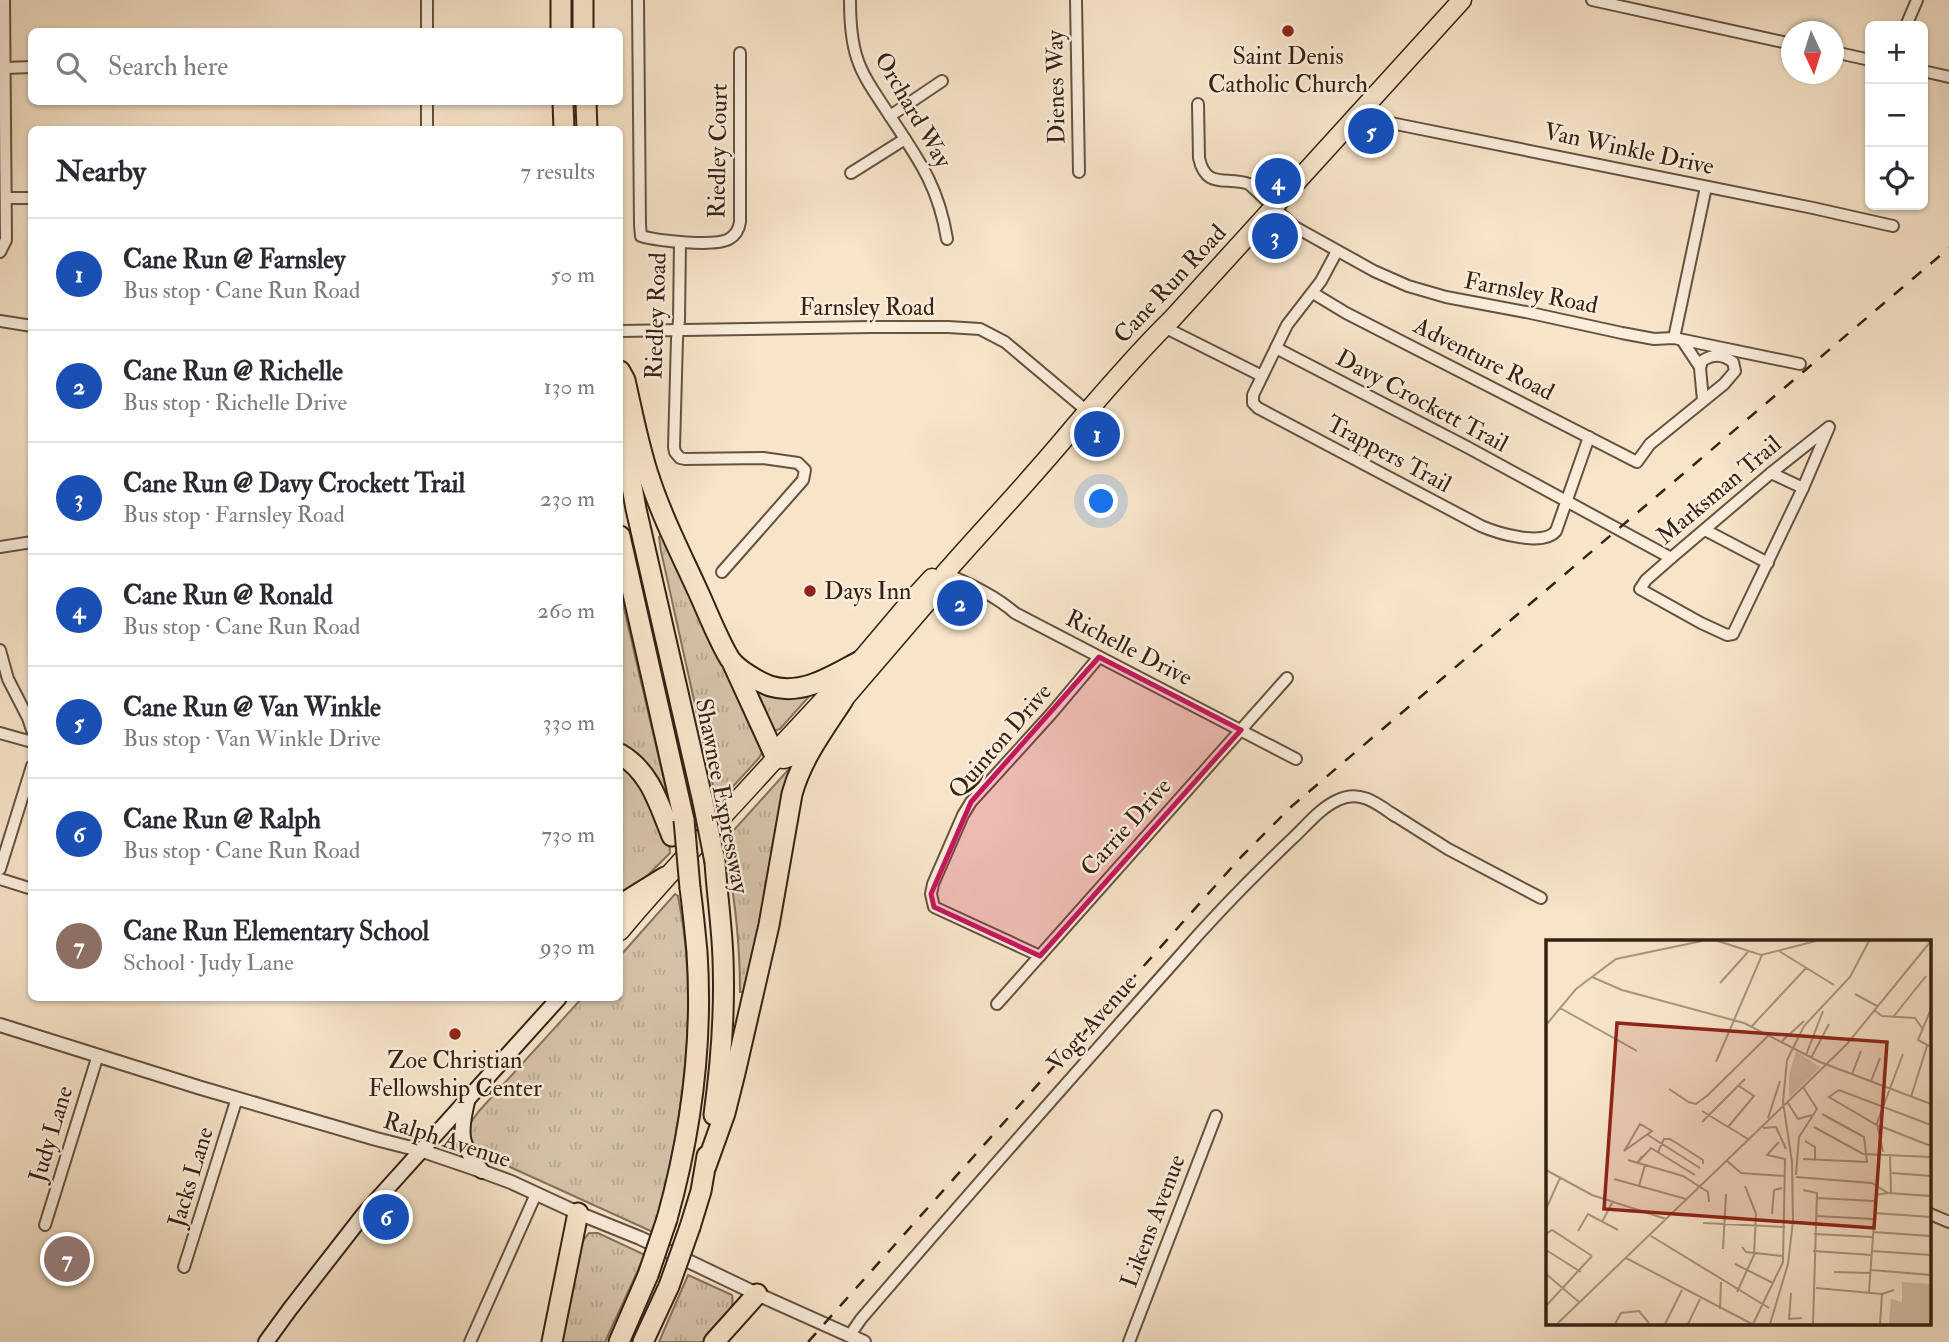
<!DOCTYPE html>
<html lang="en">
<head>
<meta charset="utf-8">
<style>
  body { margin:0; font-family:"IM FELL Double Pica",serif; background:#f2f2f3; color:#2b2b33 }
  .controls { position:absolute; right:21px; top:21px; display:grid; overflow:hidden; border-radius:10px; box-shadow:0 2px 5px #0004 }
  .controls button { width:63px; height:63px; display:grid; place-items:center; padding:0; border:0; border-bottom:2px solid #e1e1e2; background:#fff; color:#2b2b33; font:35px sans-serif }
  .compass { position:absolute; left:1781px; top:21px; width:63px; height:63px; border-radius:50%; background:#fff; box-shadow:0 2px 5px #0004; rotate:176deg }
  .you { position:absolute; left:1102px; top:502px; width:24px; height:24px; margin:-18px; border:5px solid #fff; border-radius:50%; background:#1a73e8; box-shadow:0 0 0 10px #1a73e833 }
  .badge { display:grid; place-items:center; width:46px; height:46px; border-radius:50%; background:#8f2418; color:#fff; font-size:23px; font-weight:700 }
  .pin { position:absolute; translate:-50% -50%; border:4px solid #fff; box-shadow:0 2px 7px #0006 }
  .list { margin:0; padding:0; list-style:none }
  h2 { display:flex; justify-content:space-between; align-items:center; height:91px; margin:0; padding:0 28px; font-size:30px }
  h2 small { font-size:23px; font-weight:400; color:#7c7c81 }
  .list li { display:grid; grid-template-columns:46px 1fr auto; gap:21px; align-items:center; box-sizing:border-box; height:112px; padding:0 28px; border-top:2px solid #e1e1e2 }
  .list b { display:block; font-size:26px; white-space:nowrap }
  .list p { margin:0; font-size:23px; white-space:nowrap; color:#7c7c81 }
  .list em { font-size:23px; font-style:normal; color:#7c7c81 }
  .icon { flex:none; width:38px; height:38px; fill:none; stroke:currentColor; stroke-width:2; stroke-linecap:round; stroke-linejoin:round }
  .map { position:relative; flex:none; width:1949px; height:1342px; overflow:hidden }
  .search { position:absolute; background:#fff; box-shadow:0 2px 5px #0004; left:28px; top:28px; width:595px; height:77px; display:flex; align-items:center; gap:18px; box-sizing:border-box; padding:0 24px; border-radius:10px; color:#7c7c81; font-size:26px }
  .panel { position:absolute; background:#fff; box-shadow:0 2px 5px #0004; left:28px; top:126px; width:595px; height:875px; border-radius:10px }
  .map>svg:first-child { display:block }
</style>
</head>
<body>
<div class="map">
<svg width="1949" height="1342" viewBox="0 0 1949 1342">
  <defs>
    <pattern id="grass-tufts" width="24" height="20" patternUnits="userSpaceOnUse" patternTransform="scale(1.75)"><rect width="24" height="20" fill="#d6c3aa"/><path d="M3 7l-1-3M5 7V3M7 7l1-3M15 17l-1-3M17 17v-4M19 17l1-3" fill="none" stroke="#b8a791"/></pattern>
  </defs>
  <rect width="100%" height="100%" fill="#f7e4c9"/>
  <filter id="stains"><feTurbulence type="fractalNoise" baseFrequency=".00286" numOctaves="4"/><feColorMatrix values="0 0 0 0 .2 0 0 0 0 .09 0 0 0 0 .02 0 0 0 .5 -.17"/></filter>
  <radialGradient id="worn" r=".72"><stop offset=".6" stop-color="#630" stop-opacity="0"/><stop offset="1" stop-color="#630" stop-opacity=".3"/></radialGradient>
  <g fill="url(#grass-tufts)" stroke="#86725f" stroke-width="2">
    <polygon points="664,535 763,751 759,758 717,804 661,551 659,537"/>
    <polygon points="620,591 666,789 668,801 620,747"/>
    <polygon points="755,688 813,692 780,729 774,731"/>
    <path d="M 798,759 L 748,992 L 740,992 C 740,942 734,890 724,841 Z"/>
    <polygon points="620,760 636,773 669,839 670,853 632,891 620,898"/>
    <path d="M 675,894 L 678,896 C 700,1001 683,1129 653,1232 L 510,1167 L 481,1156 L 470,1143 L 469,1125 L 479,1111 L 582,998 L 620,998 L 620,956 Z"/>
    <polygon points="589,1233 598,1233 645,1255 605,1342 560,1342 582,1242"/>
    <path d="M 688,1275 L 732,1295 C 736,1315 717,1328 704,1342 L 659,1342 Z"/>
  </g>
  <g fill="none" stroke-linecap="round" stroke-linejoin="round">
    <g stroke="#665241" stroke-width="14">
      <g id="minor">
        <polyline points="427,0 427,32"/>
        <path d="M 638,0 L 640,225 L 641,236 C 658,241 715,247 729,239 C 736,235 739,229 740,222 L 740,53"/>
        <path d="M 850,0 C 850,19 851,40 857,58 C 863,77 875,93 886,110 C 916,156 938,183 947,239"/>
        <polyline points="1076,0 1079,172"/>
        <polyline points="1592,0 1792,44"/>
        <polyline points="1906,26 1917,0"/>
        <polyline points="1834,52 1870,60"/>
        <polyline points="5,68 32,67"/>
        <polyline points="1923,71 1949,77"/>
        <path d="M 1198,104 L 1199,158 C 1206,190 1226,176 1249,184 L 1295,227 L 1374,271 L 1408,286 L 1446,297 L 1526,312 L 1622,333 L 1654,339 L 1674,338 L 1800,364"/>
        <polyline points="890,116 942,81"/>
        <polyline points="1356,116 1813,208 1893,226"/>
        <polyline points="427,130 427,102"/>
        <polyline points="851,173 905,139"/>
        <polyline points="6,198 32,198"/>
        <polyline points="680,242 679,320 677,339 674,447 675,452 680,458 685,459 763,458 798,463 805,470 803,480 722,572"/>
        <path d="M 1337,251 L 1321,281 L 1287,325 L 1253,395 L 1253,403 L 1258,408 L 1481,526 C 1497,533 1543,547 1556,531 L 1589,437"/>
        <polyline points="0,252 6,240 4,0"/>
        <path d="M 1313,293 L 1346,313 L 1637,462 L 1650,444 L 1724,384 L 1735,371 L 1733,362 C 1722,354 1713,354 1702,361 L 1700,368 L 1703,400"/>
        <polyline points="0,321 32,326"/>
        <polyline points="1164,327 1262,376"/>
        <polyline points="620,331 872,327 948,327 980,329 1005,342 1087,411"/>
        <polyline points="1674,338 1706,187"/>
        <polyline points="1682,340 1700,367"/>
        <polyline points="1276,348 1467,447 1671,558"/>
        <polygon points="1829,427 1803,488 1733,634 1727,635 1701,623 1640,589 1646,580 1671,558 1771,473"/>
        <polyline points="1771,473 1803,488"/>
        <polyline points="1705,530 1768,563"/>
        <polyline points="0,547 32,542"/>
        <path d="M 945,573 C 969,584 995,595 1015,613 L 1296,759"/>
        <polyline points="0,650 8,679 28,718 32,730"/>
        <polyline points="0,733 32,742"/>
        <polyline points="1391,813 1448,849 1541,898"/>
        <polyline points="0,869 32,766"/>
        <polyline points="0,879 32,889"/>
        <polyline points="1040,956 934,907 931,894 933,884 963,815 971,802 1051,714 1099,657"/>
        <polyline points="997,1004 1287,678"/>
        <polyline points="1930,1214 1949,1222"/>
        <polyline points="45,1225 98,1055"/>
        <polyline points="184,1267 237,1098"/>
        <path d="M 850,1335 L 861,1319 C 965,1198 1070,1079 1176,960 C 1213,917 1252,877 1293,838 C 1307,825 1320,808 1338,800 C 1360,789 1378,804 1395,816"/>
        <polyline points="470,1342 536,1194"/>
        <polyline points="1129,1342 1216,1116"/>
      </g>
    </g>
    <g stroke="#665241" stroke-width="16">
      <polyline id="tertiary" points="0,1025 201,1088 376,1139 423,1151 473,1168 511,1182 578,1213 640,1238 757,1294 864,1342"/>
    </g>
    <g stroke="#352214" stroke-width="18">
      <g id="secondary">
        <path d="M 467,1102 C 459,1135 460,1145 482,1171"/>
        <polyline points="266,1342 290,1309 364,1214 559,998"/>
      </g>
    </g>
    <g stroke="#352214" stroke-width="21">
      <g id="trunk">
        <path d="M 776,758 L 784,759 L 790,757 L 843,700 L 940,587 L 945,573 C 988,524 1033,477 1074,427 C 1106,390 1137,353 1172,319 L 1462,0"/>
        <path d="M 620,931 C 670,871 724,816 776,758 L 778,749 L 860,661 L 909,603 L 932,578"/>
      </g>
    </g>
    <g stroke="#352214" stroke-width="23">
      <g id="motorway">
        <polyline points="561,0 561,32"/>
        <polyline points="583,0 583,32"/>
        <polyline points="563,102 564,130"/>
        <polyline points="586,102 587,130"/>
        <path d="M 620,371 L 625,380 C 632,411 638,443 648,474 C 660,512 679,550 696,587 C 706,608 718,640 730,659 C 738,670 757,681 770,686 C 802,696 832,676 860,661"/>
        <polyline points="620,420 636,509 703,802"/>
        <polyline points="620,536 684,820"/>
        <polyline points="733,664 776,758"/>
        <path d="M 620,754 C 651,772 659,805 672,836"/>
        <polyline points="620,905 665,877"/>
        <path d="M 714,1115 C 721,1064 725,1011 723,959 C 722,927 717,894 715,862"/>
        <path d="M 706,1166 L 725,1113 L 735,1073 L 769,925 L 792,794 C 802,758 823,731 843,700"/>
        <path d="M 667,1219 C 691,1133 703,1042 697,952 C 695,931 693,910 690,888"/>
        <polyline points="690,1227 701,1191 707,1156"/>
        <polyline points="552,1342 578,1213"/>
        <polyline points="619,1342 648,1275"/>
        <polyline points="643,1342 669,1286"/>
        <polyline points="714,1342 757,1294"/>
      </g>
    </g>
    <use href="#minor" stroke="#faeddc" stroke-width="10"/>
    <use href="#tertiary" stroke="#faeddc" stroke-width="12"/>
    <use href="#secondary" stroke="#faeddc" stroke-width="14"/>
    <use href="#trunk" stroke="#f7e4c9" stroke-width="18"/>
    <use href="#motorway" stroke="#f7e4c9" stroke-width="19"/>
    <polyline stroke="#352214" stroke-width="2.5" stroke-dasharray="12 12" stroke-linecap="butt" points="808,1342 1241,857 1292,806 1949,248"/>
    <g stroke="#352214" stroke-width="23" stroke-linecap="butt">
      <g id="motorway-bridge">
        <polyline points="703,802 715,862"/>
        <polyline points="684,820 690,888"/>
        <polyline points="648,1275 667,1219"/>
        <polyline points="669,1286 690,1227"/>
      </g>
    </g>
    <use href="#motorway-bridge" stroke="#f7e4c9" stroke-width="19"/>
  </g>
  <path fill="#c2185b" fill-opacity="0.2" stroke="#c2185b" stroke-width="5" stroke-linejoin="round" d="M 1099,657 L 1241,730 L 1040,956 L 934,907 L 931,894 L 971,802 Z"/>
  <g fill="#8f2418" stroke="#faeddc" stroke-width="2.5">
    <circle cx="1288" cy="31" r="7"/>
    <circle cx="810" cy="591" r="7"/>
    <circle cx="455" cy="1034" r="7"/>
  </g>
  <g text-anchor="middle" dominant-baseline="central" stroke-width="5" stroke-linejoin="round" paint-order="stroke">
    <g font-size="24" fill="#352214" stroke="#faeddc">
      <text x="1288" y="56">Saint Denis<tspan x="1288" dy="28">Catholic Church</tspan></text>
      <text x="824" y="591" text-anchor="start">Days Inn</text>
      <text x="455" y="1060">Zoe Christian<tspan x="455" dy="28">Fellowship Center</tspan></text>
    </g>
    <g font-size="24" fill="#352214" stroke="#faeddc">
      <text transform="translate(1056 87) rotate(-91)">Dienes Way</text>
      <text transform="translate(913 110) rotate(60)">Orchard Way</text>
      <text transform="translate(1629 149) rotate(12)">Van Winkle Drive</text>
      <text transform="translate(718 151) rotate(-89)">Riedley Court</text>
      <text transform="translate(1170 284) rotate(-47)">Cane Run Road</text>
      <text transform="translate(1531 293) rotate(11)">Farnsley Road</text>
      <text x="867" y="307">Farnsley Road</text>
      <text transform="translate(656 316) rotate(-88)">Riedley Road</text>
      <text transform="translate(1484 359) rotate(27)">Adventure Road</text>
      <text transform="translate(1422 401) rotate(28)">Davy Crockett Trail</text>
      <text transform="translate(1389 454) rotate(28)">Trappers Trail</text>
      <text transform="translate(1719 490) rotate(-40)">Marksman Trail</text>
      <text transform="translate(1129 648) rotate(27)">Richelle Drive</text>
      <text transform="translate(1000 741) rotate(-49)">Quinton Drive</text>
      <text transform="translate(722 796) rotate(79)">Shawnee Expressway</text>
      <text transform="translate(1126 827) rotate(-48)">Carrie Drive</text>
      <text transform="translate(1092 1023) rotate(-48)">Vogt Avenue</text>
      <text transform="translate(51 1134) rotate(-73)">Judy Lane</text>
      <text transform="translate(447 1140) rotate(18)">Ralph Avenue</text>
      <text transform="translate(191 1177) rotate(-73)">Jacks Lane</text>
      <text transform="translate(1153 1221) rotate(-69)">Likens Avenue</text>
    </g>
  </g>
  <g transform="translate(1546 940)">
    <rect width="385" height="385" fill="#f7e4c9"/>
    <path d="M 250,111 L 274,127 L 243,158 L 243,135 ZM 356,342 L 385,344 L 385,384 L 343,384 L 345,359 L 356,362 Z" fill="#d6c3aa"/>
    <path fill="none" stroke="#a99681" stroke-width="2" d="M 172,1 L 215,15 L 270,1M 233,11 L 288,45M 46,37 L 76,50 L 198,83 L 274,122 L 385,164M 174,43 L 202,12M 309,54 L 331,66M 14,68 L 91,111M 385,69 L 372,100 L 385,107M 328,70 L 336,76 L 369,78 L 376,88M 348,76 L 380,36M 0,85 L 30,49 L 70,19 L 156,1M 206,86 L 260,28M 236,101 L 258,81M 260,115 L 277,71M 265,118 L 283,84M 170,122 L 216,15M 306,134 L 315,111M 325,141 L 334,118M 257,147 L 301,104 L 385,1M 123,149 L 144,163M 365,157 L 381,106M 142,162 L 150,164 L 162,155 L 223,95M 242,163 L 252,179 L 266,175M 156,171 L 202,199M 222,178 L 234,141M 156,182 L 199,139M 94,184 L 106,191 L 78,211 L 83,203 ZM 385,185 L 293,150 L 283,157 L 329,184 L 385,206M 182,187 L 208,156 L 193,146M 268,187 L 317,214 L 385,217M 217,188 L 230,187 L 240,209M 102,195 L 154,228M 259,201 L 269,207 L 269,220M 112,212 L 118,199 L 124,199 L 157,220 L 157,224M 337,212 L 331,183 L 357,114M 344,214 L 345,253M 96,216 L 92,222 L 105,208 L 149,235M 257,219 L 321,222 L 318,197 L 276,174M 82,220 L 137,236 L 162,252 L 163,262M 181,221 L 195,233 L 238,236M 0,230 L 46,255 L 120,279M 346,233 L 385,236M 250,237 L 326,243 L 342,253 L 385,256M 68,239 L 140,259M 93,246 L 99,225M 257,250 L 271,253 L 267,384M 271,258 L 329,261M 0,269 L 14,238M 328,273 L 385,277M 226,274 L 228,250 L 236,248M 270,276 L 328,279M 56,282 L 67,261M 157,283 L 239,287M 32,291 L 42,274 L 72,290M 327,292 L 385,296M 0,294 L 6,290 L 46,316M 268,294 L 327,297M 105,296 L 223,368M 196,307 L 200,312 L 237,316M 177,309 L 180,254M 0,310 L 35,332M 267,311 L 326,315M 326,311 L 385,315M 80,318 L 206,384M 189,324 L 227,343M 325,330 L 385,335M 288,332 L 325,333M 0,334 L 33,362M 270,348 L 336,354M 191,352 L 208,315 L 210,274 L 199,246M 323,352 L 330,255 L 341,253M 245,353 L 243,379 L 256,378M 0,366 L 46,316M 174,369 L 175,342M 11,384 L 257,147 L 271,169 L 253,197 L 250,235M 69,384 L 75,373 L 93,371 L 103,383M 119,384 L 136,350M 142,384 L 154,359M 207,384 L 237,322 L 239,219 L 221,215 L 233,202M 224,384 L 242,324 L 247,281 L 246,222 L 237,162 L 241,120 L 258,86 L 304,37 L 323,1M 334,384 L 336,354 L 348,350"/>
    <path fill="#8f2418" fill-opacity="0.15" stroke="#8f2418" stroke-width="3.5" d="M 71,83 L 341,102 L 328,288 L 58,269 Z"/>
    <rect width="385" height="385" fill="none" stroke="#352214" stroke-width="3.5"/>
  </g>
  <rect width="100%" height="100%" filter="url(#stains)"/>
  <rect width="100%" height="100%" fill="url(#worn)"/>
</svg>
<div class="controls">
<button>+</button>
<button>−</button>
<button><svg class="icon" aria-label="locate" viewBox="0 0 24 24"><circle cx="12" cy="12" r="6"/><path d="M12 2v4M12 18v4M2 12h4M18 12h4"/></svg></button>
</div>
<svg class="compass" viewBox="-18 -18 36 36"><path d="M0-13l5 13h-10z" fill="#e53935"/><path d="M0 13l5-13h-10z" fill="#7c7c81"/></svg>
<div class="you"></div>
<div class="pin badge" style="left:1097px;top:434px;background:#1a4fb4">1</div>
<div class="pin badge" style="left:960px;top:603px;background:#1a4fb4">2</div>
<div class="pin badge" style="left:1275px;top:236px;background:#1a4fb4">3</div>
<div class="pin badge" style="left:1278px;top:181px;background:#1a4fb4">4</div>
<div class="pin badge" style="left:1371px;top:131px;background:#1a4fb4">5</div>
<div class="pin badge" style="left:386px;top:1217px;background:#1a4fb4">6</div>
<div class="pin badge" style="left:67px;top:1259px;background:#8d6e63">7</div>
<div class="search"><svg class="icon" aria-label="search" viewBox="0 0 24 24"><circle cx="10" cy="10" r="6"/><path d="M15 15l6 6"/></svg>Search here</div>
<section class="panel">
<h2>Nearby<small>7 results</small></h2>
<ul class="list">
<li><span class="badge" style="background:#1a4fb4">1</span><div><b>Cane Run @ Farnsley</b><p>Bus stop · Cane Run Road</p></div><em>50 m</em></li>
<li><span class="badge" style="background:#1a4fb4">2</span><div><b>Cane Run @ Richelle</b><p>Bus stop · Richelle Drive</p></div><em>130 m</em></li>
<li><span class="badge" style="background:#1a4fb4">3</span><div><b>Cane Run @ Davy Crockett Trail</b><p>Bus stop · Farnsley Road</p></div><em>230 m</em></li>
<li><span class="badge" style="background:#1a4fb4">4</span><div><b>Cane Run @ Ronald</b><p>Bus stop · Cane Run Road</p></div><em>260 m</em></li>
<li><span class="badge" style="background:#1a4fb4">5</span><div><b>Cane Run @ Van Winkle</b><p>Bus stop · Van Winkle Drive</p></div><em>330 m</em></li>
<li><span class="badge" style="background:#1a4fb4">6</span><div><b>Cane Run @ Ralph</b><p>Bus stop · Cane Run Road</p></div><em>730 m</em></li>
<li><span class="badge" style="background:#8d6e63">7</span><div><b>Cane Run Elementary School</b><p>School · Judy Lane</p></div><em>930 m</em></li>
</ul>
</section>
</div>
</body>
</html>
